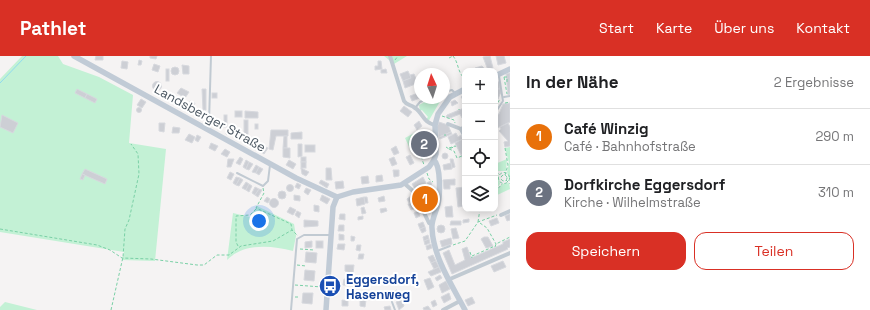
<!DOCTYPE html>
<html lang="de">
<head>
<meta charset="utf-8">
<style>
  body { margin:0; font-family:"Space Grotesk",sans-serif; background:#f2f2f2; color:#202124 }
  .controls { position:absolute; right:12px; top:12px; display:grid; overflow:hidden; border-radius:8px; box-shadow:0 2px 10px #0003 }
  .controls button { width:36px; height:36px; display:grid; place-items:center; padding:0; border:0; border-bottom:1px solid #e0e0e0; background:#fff; color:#202124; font:20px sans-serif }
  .compass { position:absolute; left:414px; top:12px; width:36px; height:36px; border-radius:50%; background:#fff; box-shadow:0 2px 10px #0003; rotate:356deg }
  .you { position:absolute; left:259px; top:165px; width:14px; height:14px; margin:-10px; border:3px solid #fff; border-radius:50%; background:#1a73e8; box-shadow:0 0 0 6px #1a73e833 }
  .badge { display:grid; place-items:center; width:26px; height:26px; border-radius:50%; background:#d93025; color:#fff; font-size:13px; font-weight:700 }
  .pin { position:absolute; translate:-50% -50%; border:2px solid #fff; box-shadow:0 1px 4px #0006 }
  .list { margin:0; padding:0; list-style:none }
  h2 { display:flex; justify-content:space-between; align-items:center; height:52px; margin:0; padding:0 16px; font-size:17px }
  h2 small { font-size:13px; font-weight:400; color:#757577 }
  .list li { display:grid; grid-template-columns:26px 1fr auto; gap:12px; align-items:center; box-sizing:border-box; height:56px; padding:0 16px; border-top:1px solid #e0e0e0 }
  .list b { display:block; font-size:15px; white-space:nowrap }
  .list p { margin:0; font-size:13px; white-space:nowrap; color:#757577 }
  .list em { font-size:13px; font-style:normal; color:#757577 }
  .actions { display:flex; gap:8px; padding:12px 16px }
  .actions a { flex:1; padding:9px 0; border:1px solid #d93025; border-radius:12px; text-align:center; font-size:14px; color:#d93025 }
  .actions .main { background:#d93025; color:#fff }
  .icon { flex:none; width:22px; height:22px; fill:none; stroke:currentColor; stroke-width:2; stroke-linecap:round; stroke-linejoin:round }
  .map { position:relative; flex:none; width:510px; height:254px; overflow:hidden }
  header { display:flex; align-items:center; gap:24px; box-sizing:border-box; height:56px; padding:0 20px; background:#d93025; color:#fff }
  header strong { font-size:19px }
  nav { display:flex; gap:22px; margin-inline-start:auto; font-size:14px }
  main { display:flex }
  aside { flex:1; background:#fff }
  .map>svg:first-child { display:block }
</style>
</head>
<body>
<header>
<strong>Pathlet</strong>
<nav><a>Start</a><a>Karte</a><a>Über uns</a><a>Kontakt</a></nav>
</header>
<main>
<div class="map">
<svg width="510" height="254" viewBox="0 0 510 254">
  <rect width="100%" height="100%" fill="#f5f3f3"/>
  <g fill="#c3f1d5">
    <polygon points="22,0 58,0 63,8 99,21 133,39 129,87 166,93 155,205 122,204 124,196 0,176 0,23"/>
    <polygon points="384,0 407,0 394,8"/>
    <polygon points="432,42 442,42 428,66 426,63 428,61 422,54 420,55 419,49"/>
    <polygon points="428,75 432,85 428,99 411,95 405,82 416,76"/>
    <polygon points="510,91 510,126 507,116 509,107 505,92"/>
    <polygon points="507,103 506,115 497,115 495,108"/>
    <polygon points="495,115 498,117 500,128 495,135"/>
    <polygon points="509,127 510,133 495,140 495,136 502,128"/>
    <path d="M 257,150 L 294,168 L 296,180 L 293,195 C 270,189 244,187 227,204 L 233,157 L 250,161 Z"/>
    <polygon points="5,246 37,254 0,254 0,251"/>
  </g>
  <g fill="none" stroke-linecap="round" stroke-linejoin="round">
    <polyline stroke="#90daee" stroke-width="1" points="0,27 26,0"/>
  </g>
  <g fill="#cdcfd5" stroke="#d7d9de">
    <polygon points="96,0 103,0 103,4 95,4"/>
    <polygon points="150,0 157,0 156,3 150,2"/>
    <polygon points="490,0 493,12 488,14 483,1"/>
    <polygon points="496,0 504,0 506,7 498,9"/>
    <polygon points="139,4 142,5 141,9 138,9"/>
    <polygon points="122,5 128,6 127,13 121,12"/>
    <polygon points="378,5 381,5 382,13 375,14 375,10 378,10"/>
    <polygon points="154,8 160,10 158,16 152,14"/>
    <polygon points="182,9 189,10 189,18 183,18"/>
    <polygon points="482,10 487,15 476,15 475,12"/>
    <circle cx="175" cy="15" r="4"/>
    <rect x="166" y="13" width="3" height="12"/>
    <polygon points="386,13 387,17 381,17 381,14"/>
    <polygon points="408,15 411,22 403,25 400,18"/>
    <polygon points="510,17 510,38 508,39 506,18"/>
    <polygon points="414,18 418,27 405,32 403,25 411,22 410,19"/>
    <polygon points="495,25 499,26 500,33 495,33"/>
    <circle cx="157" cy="30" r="4.5"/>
    <polygon points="181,32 189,36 185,42 177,37"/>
    <polygon points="77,33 87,38 85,42 75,37"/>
    <polygon points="202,33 206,33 206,54 203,54"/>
    <polygon points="495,33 500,33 501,36 498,43 495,42"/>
    <rect x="212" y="37" width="5" height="5"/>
    <polygon points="418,37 420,42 412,45 410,40"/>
    <polygon points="465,37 465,45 464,45 461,41"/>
    <polygon points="87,38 97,43 95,47 85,42"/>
    <polygon points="141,43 146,46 142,52 137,49"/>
    <polygon points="455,44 458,47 452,50 451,46"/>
    <polygon points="190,45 195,47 193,51 188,49"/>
    <polygon points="510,47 510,66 495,73 495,59 499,58 503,48"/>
    <polygon points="189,50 193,52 190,56 186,54"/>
    <polygon points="404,50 412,56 408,61 400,55"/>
    <circle cx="139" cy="54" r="2.5"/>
    <polygon points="464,52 465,60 462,62 460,58 450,62 446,61 447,59"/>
    <polygon points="197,53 203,57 201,62 194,58"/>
    <rect x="235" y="55" width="7" height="6"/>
    <polygon points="245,55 258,56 258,62 245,62"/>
    <polygon points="2,59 18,67 13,77 0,71"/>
    <rect x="224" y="59" width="3" height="12"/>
    <polygon points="215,62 219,64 216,70 213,68"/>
    <rect x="244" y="64" width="4" height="15"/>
    <polygon points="419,65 422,70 417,74 414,69"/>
    <polygon points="439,66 448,69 451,76 439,81 437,71"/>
    <polygon points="159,67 165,67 164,76 159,75"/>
    <polygon points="508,67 510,71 510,90 505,91 504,86 508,85 499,75 501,73 500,71"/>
    <rect x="255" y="68" width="3" height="5"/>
    <polygon points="173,71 180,72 179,77 172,77"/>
    <polygon points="229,72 234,75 231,80 226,78"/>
    <polygon points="271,74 288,74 288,80 276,80 273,94 269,93"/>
    <polygon points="302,76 302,83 291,83 291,77"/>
    <polygon points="451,76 452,78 440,83 439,81"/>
    <polygon points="456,77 458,81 461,79 463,83 451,88 448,81"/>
    <polygon points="189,78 195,81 192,87 185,84"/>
    <polygon points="197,79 201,81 198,86 195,84"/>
    <polygon points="284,80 287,80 287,92 283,92"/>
    <polygon points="246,81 255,85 252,91 243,86"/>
    <polygon points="427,82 430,88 421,93 420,91 418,92 418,87"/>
    <polygon points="463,83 465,96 461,99 455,87"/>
    <polygon points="211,87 218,90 215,95 209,92"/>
    <polygon points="298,88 302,88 302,100 298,101"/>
    <rect x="305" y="89" width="10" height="7"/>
    <polygon points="263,90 268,92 264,98 260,95"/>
    <polygon points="396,90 399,97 394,99 391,93"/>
    <polygon points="283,92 290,92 290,102 283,101"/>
    <polygon points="225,93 230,96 227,101 221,98"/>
    <polygon points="465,96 465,105 464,105 461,99"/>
    <circle cx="445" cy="100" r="3"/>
    <polygon points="410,99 414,107 410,109 406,101"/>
    <polygon points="240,101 243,103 240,109 236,107"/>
    <rect x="301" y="101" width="5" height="5"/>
    <polygon points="394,101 397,108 392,110 389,103"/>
    <polygon points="228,103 234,103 231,111 227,111"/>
    <polygon points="450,103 453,103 455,111 452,112"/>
    <polygon points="246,104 249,106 246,113 243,111"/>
    <polygon points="289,104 296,108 293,113 286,109"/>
    <polygon points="249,106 253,108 249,114 246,113"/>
    <rect x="301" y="106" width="5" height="6"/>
    <polygon points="451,107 452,113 444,114 443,109"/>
    <polygon points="256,109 259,111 256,117 252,116"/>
    <polygon points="259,111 263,113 259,119 256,117"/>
    <polygon points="301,112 309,116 306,120 302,118"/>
    <polygon points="326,112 331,112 332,124 326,124"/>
    <polygon points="85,113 107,123 105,128 82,118"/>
    <polygon points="393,114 399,114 399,120 394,121"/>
    <polygon points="230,116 234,118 231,124 227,122"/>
    <polygon points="82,118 85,119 83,124 80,123"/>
    <polygon points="382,119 383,125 376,126 376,120"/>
    <polygon points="368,120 369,127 362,128 361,121"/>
    <polygon points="236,121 240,122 236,129 233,127"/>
    <polygon points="423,121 426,127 415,133 412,128"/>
    <polygon points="240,122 243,124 239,130 236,129"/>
    <polygon points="455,123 455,129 450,129 450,133 444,133 443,124"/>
    <polygon points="321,124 329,128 327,132 319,127"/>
    <polygon points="343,125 344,132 336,133 335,126"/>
    <polygon points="430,125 432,128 429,130 427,127"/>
    <polygon points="246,126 249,128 246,134 242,132"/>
    <polygon points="297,127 301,129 299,133 295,131"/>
    <polygon points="249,128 252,130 249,136 246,134"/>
    <circle cx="290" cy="132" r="3.5"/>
    <polygon points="255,131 259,133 255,139 252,137"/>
    <polygon points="465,131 465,150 458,151 456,132"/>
    <polygon points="306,132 311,134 308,139 304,136"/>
    <polygon points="259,133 262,134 258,141 255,139"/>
    <circle cx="282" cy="139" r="4"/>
    <polygon points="294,139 300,140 300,145 294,144"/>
    <polygon points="322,139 330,143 327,148 320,144"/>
    <polygon points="426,139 429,145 425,147 422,141"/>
    <polygon points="384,140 385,145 379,146 378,142"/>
    <polygon points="411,140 414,145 409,147 407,143"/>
    <polygon points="267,141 270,143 268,147 264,145"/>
    <polygon points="364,141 365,148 357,150 356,143"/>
    <polygon points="364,141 367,141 368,147 365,147"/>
    <circle cx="274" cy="147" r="4.5"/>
    <polygon points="413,146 416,152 411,154 408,148"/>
    <circle cx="428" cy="149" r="3"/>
    <polygon points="314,149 319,150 319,156 314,155"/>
    <polygon points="452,150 453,161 446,161 445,151"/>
    <polygon points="290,151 296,154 293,159 287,156"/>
    <polygon points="364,151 366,157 362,158 361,152"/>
    <polygon points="386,152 387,155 381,157 380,153"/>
    <polygon points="297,155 301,157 299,162 295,159"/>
    <polygon points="418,155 420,160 416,162 414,157"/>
    <polygon points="340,158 345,158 345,164 339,163"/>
    <polygon points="510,158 510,164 507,165 505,160"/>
    <polygon points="363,160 363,163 358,164 358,161"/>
    <polygon points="497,162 499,167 491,170 489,165"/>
    <polygon points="469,163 469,166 463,167 463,164"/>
    <polygon points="304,164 318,165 318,170 304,171"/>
    <polygon points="451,165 461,165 461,169 450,169"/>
    <polygon points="423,166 425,171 420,173 418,168"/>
    <polygon points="339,169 344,169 344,175 338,175"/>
    <circle cx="441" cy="173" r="4"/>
    <polygon points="425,171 426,175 422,177 420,173"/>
    <polygon points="456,172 459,182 453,183 451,173"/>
    <polygon points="339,178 344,179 344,184 339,184"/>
    <polygon points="428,179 429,183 424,185 423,181"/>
    <polygon points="351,180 355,181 354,185 351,185"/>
    <polygon points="484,181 488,181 493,190 486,192 481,183"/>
    <polygon points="451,182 452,188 442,191 440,185"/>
    <polygon points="429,183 430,187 425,189 424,185"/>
    <polygon points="510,183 510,191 507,192 508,193 452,218 443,197 449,194 455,209 465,204 462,193 467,191 471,202 503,188 503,186"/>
    <polygon points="312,185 312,191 305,192 305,186"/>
    <rect x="316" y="185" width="7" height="7"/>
    <polygon points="338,188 345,188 344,194 337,193"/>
    <polygon points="431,188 432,192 427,194 426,190"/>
    <polygon points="357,189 361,189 360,195 356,194"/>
    <polygon points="306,196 317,197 316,207 305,206"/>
    <polygon points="359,198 364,198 363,203 358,203"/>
    <polygon points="433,199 436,205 431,207 428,201"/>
    <polygon points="436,205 439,211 434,213 431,207"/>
    <polygon points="503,205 506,211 494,216 491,210"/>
    <polygon points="345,209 354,209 353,218 345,215"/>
    <polygon points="439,211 441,216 431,220 428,216"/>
    <polygon points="305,214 315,215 314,225 304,224"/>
    <polygon points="440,219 442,222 437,225 435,222"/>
    <polygon points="359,220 370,221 369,231 365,230 365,225 359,225"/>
    <polygon points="430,222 434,231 428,234 424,224"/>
    <polygon points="344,223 353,223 353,230 343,229"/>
    <polygon points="446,225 450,233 442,237 439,229"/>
    <polygon points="397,234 399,240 394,242 391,236"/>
    <polygon points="303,237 313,237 312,248 302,247"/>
    <polygon points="449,237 451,243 444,247 441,241"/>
    <polygon points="472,241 475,247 468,250 465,244"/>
    <polygon points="342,244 348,245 348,250 342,250"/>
    <polygon points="360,244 366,244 365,251 360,250"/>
    <polygon points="402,244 404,250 399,254 396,246"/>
    <polygon points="435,244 437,249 433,251 431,246"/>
    <polygon points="390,250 391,254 385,254 384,251"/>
    <polygon points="428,250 431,254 424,254 423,252"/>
  </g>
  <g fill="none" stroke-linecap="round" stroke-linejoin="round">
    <g stroke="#7ad0a6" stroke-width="1" stroke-dasharray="3 2" stroke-linecap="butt">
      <path d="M 453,0 C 459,7 457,16 465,23"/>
      <polyline points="449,2 453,0"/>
      <polyline points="395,4 398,0"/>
      <polyline points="504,21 507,38"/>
      <polyline points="504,21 507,21 507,26"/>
      <polyline points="505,47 510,46"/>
      <polyline points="464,50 465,51"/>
      <polyline points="495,51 500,43"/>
      <polyline points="459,53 459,54"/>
      <polyline points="442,60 454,64 455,67"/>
      <polyline points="445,78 445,80"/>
      <polyline points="418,91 424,109"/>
      <polyline points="446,91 449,93 456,90"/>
      <polyline points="449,92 455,90"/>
      <polyline points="505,92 508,109 505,119"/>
      <polyline points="449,93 454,95 457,102 462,100"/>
      <polyline points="495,114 499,118"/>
      <circle cx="504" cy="122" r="5.5"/>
      <polyline points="427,117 429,123 433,126"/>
      <polyline points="495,118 499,119"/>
      <circle cx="504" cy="122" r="3"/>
      <polyline points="506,124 510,128"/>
      <polyline points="263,132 264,137 256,152 291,168 292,174 298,180"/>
      <polyline points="495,136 502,128"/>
      <polyline points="478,166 480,153"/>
      <polyline points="480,167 487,172 496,188"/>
      <polyline points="0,173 97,189 110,194 122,202 151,203 197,209 204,209 217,199 229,199 241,190 273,185 292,174"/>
      <polyline points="453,189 465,185 478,166 497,159"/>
      <polyline points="238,190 236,186 236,160 250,159 256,153"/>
      <polyline points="495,191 496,188 510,181"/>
      <polyline points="300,193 314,194"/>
      <polyline points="470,196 472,202"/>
      <polyline points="472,200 495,190"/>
      <polyline points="297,209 306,210"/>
      <polyline points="295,229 322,231"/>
      <polyline points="295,241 300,241"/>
      <polyline points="111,254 123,201 125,173 129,164 139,118 138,98 131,88"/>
    </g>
    <g stroke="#c1cad2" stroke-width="2">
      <polyline points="444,36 452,34 455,37"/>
      <polyline points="504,41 510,40"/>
      <polyline points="415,52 420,46 429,42"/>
      <polyline points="495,57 503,45 499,20"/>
      <polyline points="207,72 209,66 211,0"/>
      <polyline points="237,117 263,130 268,125 270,109"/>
      <polyline points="437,195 450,190"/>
      <polyline points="392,246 395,254"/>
      <polyline points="291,254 297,183 304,179 329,179"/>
    </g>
    <g stroke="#c1cad2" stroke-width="4">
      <path d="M 390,0 L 404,45 C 407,50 411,48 415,52 C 423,57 423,67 435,69"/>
      <polyline points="448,68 461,73 465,71"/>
      <polyline points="461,73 465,81"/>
      <polyline points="465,86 465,85"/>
      <polyline points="405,128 414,136 429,167 432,168"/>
      <polyline points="501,159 510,155"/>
      <polyline points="450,223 510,197"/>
      <polyline points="443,254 460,245"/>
    </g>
    <g stroke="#c1cbd6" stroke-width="5.5">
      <polyline points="74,0 296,122 337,141"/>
      <polyline points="495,20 510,13"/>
      <path d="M 434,104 C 441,110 440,139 438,148 C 436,156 431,165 432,172 C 433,201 452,229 465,254"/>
      <polyline points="337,141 353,136 401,129 429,111 434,104 436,98 435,69 438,58 450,41 465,33"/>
      <polyline points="326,254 333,151 337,141"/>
    </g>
  </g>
  <defs>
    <g id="bus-disc" transform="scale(1.15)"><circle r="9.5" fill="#1a4fb4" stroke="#fff"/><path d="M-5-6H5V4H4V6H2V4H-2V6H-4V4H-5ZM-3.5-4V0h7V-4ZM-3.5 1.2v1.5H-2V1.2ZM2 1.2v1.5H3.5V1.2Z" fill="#fff"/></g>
  </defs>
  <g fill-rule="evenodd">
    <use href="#bus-disc" x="330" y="230"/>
  </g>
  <g text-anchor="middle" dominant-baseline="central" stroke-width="4" stroke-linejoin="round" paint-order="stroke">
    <g font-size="13" fill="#4a5661" stroke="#fff">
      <text transform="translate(210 62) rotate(29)">Landsberger Straße</text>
    </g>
    <g font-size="13" font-weight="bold" fill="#164399" stroke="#fff" text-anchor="start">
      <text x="346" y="223">Eggersdorf,<tspan x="346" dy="15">Hasenweg</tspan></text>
    </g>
  </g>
</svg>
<div class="controls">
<button>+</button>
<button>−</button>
<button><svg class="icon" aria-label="locate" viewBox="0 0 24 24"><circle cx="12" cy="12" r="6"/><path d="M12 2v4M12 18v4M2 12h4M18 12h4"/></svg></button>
<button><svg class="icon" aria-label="layers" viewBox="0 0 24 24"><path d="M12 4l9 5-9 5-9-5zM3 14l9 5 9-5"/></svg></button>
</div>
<svg class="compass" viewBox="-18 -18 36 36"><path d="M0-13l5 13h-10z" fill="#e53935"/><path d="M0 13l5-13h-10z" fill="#757577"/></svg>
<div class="you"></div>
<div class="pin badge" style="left:425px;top:143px;background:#e8710a">1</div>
<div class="pin badge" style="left:424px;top:88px;background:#6b7280">2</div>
</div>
<aside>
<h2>In der Nähe<small>2 Ergebnisse</small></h2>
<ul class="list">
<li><span class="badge" style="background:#e8710a">1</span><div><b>Café Winzig</b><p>Café · Bahnhofstraße</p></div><em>290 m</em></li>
<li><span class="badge" style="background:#6b7280">2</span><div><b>Dorfkirche Eggersdorf</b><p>Kirche · Wilhelmstraße</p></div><em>310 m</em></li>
</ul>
<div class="actions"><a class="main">Speichern</a><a>Teilen</a></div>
</aside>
</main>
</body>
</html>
